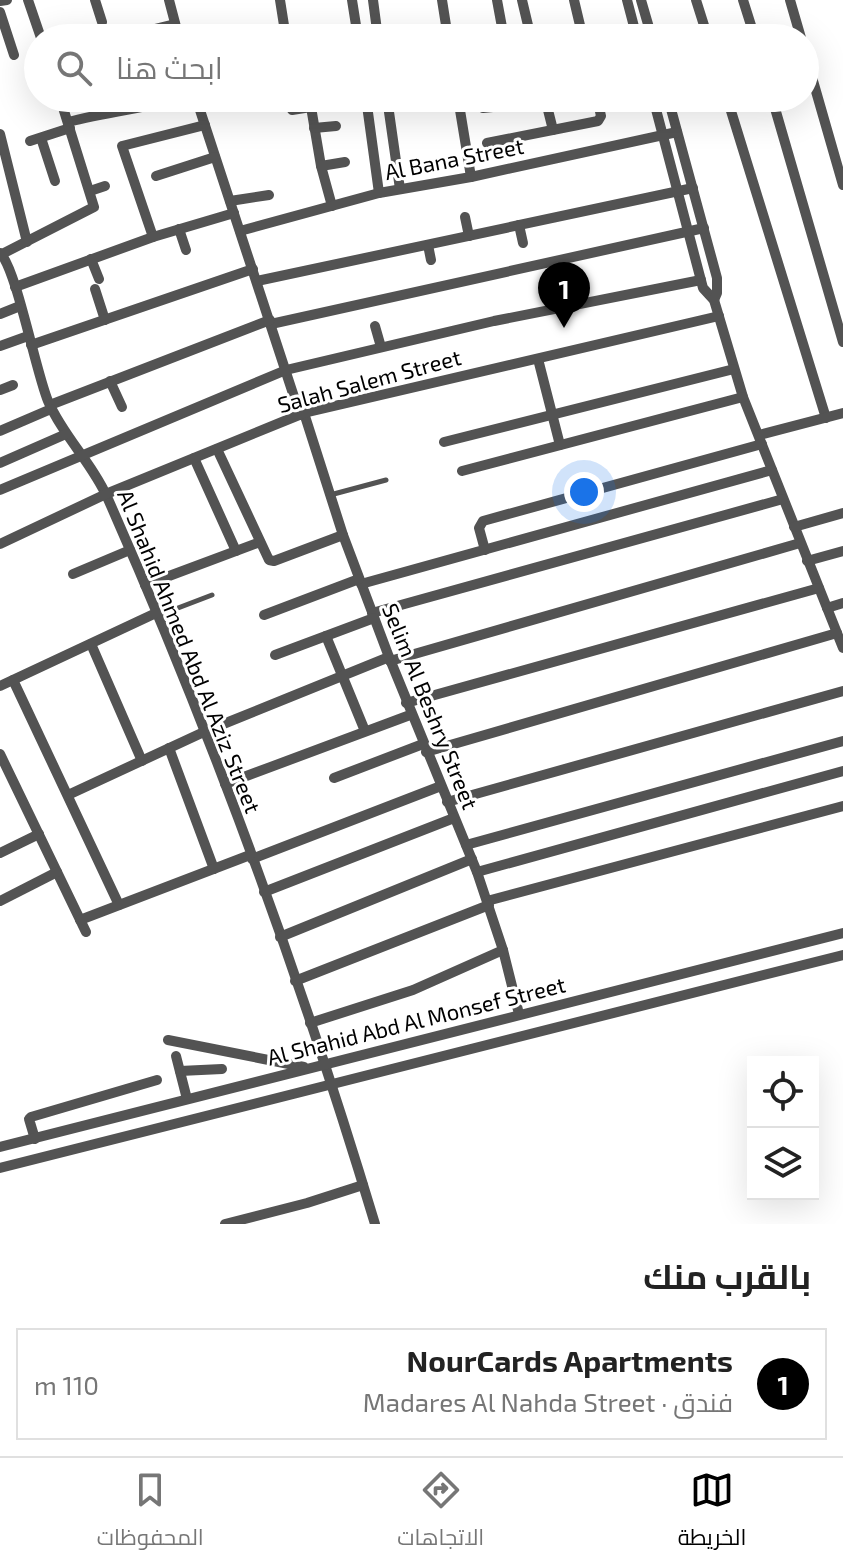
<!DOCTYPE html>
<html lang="ar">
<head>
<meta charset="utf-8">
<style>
  body { margin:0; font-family:"Exo 2",Cairo,sans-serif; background:#f2f2f2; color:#222; direction:rtl }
  .controls { position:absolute; right:24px; bottom:24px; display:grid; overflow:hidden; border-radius:0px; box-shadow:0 8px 32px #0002 }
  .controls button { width:72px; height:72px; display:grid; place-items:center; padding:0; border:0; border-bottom:2px solid #e0e0e0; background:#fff; color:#222; font:40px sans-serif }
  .you { position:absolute; left:584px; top:492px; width:28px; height:28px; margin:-20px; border:6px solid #fff; border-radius:50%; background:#1a73e8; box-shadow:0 0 0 12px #1a73e833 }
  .badge { display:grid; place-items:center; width:52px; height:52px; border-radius:50%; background:#000; color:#fff; font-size:26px; font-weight:700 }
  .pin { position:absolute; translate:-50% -66px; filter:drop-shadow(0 2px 4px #0008) }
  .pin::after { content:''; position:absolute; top:42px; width:28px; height:24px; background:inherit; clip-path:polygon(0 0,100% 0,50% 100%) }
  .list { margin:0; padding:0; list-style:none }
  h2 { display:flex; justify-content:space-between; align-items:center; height:104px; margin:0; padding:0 32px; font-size:34px }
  h2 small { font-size:26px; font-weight:400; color:#767676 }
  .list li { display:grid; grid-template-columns:52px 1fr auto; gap:24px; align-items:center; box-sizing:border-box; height:112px; margin:0 16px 16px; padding:0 16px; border:2px solid #e0e0e0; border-radius:0px }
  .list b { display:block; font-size:30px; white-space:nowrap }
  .list p { margin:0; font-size:26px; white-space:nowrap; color:#767676 }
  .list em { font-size:26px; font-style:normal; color:#767676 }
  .icon { flex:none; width:44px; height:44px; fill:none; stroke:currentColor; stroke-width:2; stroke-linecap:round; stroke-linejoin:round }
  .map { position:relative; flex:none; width:843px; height:1224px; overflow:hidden; direction:ltr }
  .search { position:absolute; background:#fff; box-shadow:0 8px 32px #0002; left:24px; right:24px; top:24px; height:88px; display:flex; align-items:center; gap:20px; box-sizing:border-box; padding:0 28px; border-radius:44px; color:#767676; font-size:30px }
  .sheet { height:232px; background:#fff }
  nav { display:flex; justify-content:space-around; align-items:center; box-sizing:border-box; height:112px; border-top:2px solid #e0e0e0; background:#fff; font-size:22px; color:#767676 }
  nav a { display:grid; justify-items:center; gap:4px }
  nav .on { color:#000 }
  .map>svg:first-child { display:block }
</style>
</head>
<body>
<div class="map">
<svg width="843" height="1224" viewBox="0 0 843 1224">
  <rect width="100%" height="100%" fill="#fff"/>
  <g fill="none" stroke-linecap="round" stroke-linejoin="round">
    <g stroke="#535353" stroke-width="5">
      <polyline points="330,495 386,480"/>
      <polyline points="157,616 212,595"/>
    </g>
    <g stroke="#535353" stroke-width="10">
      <polyline points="28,0 41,38"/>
      <polyline points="95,0 102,22"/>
      <polyline points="169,0 179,38"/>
      <polyline points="280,0 286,38"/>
      <polyline points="352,0 358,38"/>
      <polyline points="373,0 378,38"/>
      <polyline points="442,0 448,38"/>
      <polyline points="497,0 504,38"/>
      <polyline points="522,0 531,38"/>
      <polyline points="574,0 583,38"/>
      <polyline points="627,0 637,38"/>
      <polyline points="641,0 652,38"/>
      <polyline points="696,0 708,38"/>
      <polyline points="743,0 755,38"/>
      <polyline points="790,0 801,38"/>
      <polyline points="0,1 7,0"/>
      <polyline points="0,12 14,55"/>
      <polyline points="118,38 175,24"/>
      <polyline points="805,53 843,185"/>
      <polyline points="196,98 300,415"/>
      <polyline points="366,98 379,193"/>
      <polyline points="387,98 400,189"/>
      <polyline points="458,98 471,177"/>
      <polyline points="545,98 553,130"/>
      <polyline points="653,98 703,288 714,300 743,397 843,648"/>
      <polyline points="668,98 717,278 717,293 714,300"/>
      <polyline points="727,98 826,418"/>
      <polyline points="772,98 843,342"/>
      <polyline points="311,107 321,166 332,206"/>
      <polyline points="483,108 511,105 514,98"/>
      <polyline points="292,110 342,102"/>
      <path d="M 68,122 C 107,112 145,108 185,98"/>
      <polyline points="314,128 336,126"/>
      <polyline points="0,134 27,242"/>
      <polyline points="41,138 55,181"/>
      <polyline points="30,141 70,128"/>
      <polyline points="487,143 598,121 601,116 597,98"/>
      <polyline points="321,166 345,162"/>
      <polyline points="156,176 215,157"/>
      <polyline points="90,191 105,186"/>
      <polyline points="230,201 269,195"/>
      <polyline points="465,217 469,236"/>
      <polyline points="519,225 523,243"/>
      <polyline points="179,229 186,250"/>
      <polyline points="240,231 379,193 471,177 677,132"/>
      <polyline points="153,237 122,146 205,125"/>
      <polyline points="428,245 431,260"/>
      <path d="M 0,253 C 16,267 36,373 48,401 C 63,436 93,464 108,499 C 212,734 301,978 375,1224"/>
      <polyline points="2,254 94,207 60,98"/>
      <polyline points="91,259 99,279"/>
      <polyline points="257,281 693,188"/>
      <polyline points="15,287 153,237 234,213"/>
      <polyline points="95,289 105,320"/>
      <polyline points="0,314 20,306"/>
      <polyline points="271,324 704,228"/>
      <polyline points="375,326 381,347"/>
      <polyline points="31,345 253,269"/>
      <polyline points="0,346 28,336"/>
      <polyline points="538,359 560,445"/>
      <polyline points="110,381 122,407"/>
      <polyline points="0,390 13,385"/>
      <polyline points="50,405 270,320"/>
      <polyline points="304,413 343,535 389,657 477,872 503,950 519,1014"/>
      <polyline points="0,431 51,409"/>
      <polyline points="759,435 843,413"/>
      <polyline points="444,442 734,369"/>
      <polyline points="217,449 269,560 274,561 343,535"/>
      <polyline points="194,458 236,551"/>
      <polyline points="0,463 66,434"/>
      <polyline points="462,471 743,397"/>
      <polyline points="0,490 286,370 494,321 701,280"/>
      <polyline points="794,527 843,513"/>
      <polyline points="0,544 106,494 304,413 719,316"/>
      <polyline points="485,550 479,528 483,521 762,444"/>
      <polyline points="807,561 843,551"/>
      <polyline points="73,574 130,550"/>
      <polyline points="361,584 772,470"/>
      <polyline points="145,585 260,542"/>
      <polyline points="827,608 843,603"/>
      <polyline points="372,613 783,499"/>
      <polyline points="264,615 359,579"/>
      <polyline points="326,636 365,731"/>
      <polyline points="91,644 142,761"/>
      <polyline points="275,655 374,618"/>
      <polyline points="390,661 800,543"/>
      <polyline points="13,680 119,905"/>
      <polyline points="0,686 156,613"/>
      <polyline points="406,703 819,588"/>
      <polyline points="169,748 214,869"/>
      <polyline points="426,752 837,633"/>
      <polyline points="0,754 86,932"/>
      <polyline points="334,778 423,744"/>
      <polyline points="225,784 410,715"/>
      <polyline points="68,795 206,731 389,657"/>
      <polyline points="447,802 843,691"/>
      <polyline points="466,845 843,741"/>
      <polyline points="0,853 39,834"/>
      <polyline points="252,859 441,786"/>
      <polyline points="477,872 843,771"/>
      <polyline points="264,892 454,818"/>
      <polyline points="0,901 57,872"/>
      <polyline points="487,901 843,806"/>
      <polyline points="80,920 250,855"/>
      <polyline points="280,937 472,859"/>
      <polyline points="295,981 489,905"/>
      <polyline points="310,1023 413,990 503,950"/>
      <polyline points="168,1040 304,1067"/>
      <polyline points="176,1056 187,1099"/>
      <polyline points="180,1071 222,1069"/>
      <polyline points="35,1139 29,1119 31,1117 157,1080"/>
      <polyline points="0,1147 843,933"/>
      <polyline points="0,1168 843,955"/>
      <polyline points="225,1224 307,1203 363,1185"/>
    </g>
  </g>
  <g text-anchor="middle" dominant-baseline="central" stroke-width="6" stroke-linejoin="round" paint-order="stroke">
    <g font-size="22" fill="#000" stroke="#fff">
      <text transform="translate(454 158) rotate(-11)">Al Bana Street</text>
      <text transform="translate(369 380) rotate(-15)">Salah Salem Street</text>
      <text transform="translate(190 651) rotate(68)">Al Shahid Ahmed Abd Al Aziz Street</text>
      <text transform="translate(431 706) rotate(68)">Selim Al Beshry Street</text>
      <text transform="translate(416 1020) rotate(-14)">Al Shahid Abd Al Monsef Street</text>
    </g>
  </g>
</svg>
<div class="controls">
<button><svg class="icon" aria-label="locate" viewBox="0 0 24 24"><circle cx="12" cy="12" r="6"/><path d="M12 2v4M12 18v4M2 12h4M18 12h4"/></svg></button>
<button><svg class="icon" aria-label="layers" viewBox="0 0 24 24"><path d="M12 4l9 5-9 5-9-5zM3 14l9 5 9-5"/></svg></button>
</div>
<div class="you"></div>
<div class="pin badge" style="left:564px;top:328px">1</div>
<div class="search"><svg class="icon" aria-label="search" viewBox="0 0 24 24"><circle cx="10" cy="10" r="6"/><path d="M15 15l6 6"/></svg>ابحث هنا</div>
</div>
<section class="sheet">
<h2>بالقرب منك<small></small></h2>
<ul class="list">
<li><span class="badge">1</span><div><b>NourCards Apartments</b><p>فندق · Madares Al Nahda Street</p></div><em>110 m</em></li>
</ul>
</section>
<nav>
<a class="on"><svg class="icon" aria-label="map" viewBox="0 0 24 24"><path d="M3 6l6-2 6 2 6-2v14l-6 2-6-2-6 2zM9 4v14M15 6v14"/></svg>الخريطة</a>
<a><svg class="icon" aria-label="directions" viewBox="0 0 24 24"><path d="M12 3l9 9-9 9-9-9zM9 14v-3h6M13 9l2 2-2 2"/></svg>الاتجاهات</a>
<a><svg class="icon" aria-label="saved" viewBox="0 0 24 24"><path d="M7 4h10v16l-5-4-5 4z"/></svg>المحفوظات</a>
</nav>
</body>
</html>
